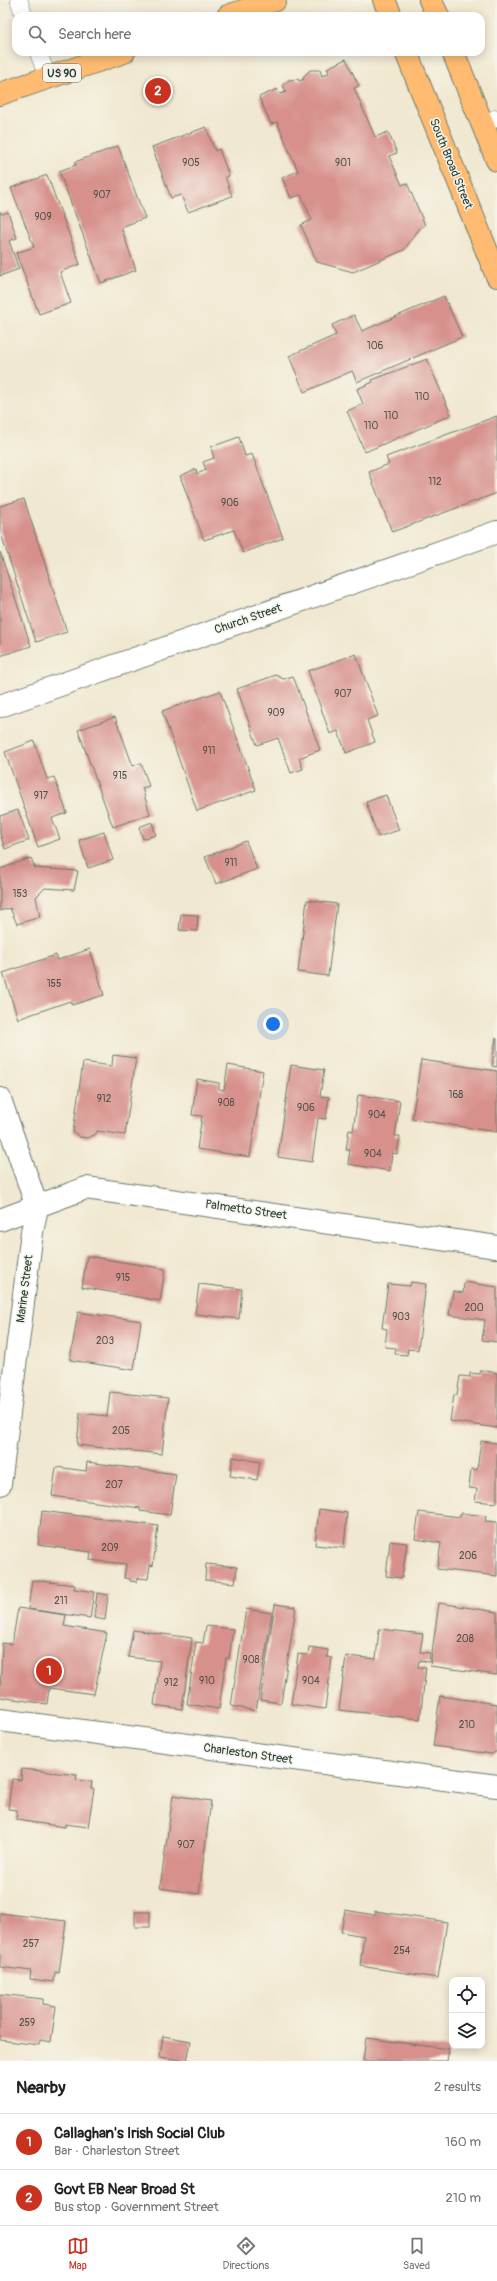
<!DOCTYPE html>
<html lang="en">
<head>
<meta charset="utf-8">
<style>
  body { margin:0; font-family:Pangolin,sans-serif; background:#f6f6f6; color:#222 }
  .controls { position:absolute; right:12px; bottom:12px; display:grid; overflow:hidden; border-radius:8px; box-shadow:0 2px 10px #0003 }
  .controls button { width:36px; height:36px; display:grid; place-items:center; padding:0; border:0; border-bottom:1px solid #e0e0e0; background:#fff; color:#222; font:20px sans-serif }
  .you { position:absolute; left:273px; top:1024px; width:14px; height:14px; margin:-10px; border:3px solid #fff; border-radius:50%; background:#1a73e8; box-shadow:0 0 0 6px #1a73e833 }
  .badge { display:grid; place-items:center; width:26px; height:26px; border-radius:50%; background:#c8321e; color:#fff; font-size:13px; font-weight:700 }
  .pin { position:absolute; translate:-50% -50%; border:2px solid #fff; box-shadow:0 1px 4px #0006 }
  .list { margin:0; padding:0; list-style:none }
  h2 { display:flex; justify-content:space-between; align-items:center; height:52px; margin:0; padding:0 16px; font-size:17px }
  h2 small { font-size:13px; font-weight:400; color:#767676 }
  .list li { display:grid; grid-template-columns:26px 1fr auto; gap:12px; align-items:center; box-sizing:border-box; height:56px; padding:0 16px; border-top:1px solid #e0e0e0 }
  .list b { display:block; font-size:15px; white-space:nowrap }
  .list p { margin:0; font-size:13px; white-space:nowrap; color:#767676 }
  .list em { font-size:13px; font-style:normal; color:#767676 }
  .icon { flex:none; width:22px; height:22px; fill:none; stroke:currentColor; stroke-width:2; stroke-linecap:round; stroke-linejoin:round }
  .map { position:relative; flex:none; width:497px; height:2061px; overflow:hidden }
  .search { position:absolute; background:#fff; box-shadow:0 2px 10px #0003; left:12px; right:12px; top:12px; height:44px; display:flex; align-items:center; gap:10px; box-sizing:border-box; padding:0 14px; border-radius:12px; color:#767676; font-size:15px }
  .sheet { height:164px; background:#fff }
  nav { display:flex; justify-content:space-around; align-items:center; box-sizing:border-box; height:56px; border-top:1px solid #e0e0e0; background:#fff; font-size:11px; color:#767676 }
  nav a { display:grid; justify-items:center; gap:2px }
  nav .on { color:#c8321e }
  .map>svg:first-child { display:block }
</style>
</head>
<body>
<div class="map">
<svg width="497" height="2061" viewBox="0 0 497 2061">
  <rect width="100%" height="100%" fill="#f7f3e8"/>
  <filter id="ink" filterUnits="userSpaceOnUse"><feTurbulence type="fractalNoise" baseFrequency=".025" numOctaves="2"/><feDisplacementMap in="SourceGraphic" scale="8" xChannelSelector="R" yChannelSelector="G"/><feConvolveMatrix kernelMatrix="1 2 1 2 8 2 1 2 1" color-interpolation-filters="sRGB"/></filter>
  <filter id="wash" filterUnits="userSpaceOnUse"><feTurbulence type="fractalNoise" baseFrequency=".012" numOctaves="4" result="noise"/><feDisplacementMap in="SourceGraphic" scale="16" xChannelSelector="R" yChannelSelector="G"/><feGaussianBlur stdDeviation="0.9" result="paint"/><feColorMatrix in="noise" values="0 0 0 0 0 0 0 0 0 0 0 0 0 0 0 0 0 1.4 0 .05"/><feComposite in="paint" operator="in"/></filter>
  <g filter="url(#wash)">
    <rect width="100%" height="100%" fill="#f0e8d0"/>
    <g id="blocks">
      <g fill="#d7908b">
        <polygon points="346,59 359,86 354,88 375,137 388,132 397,153 389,156 402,185 407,183 425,225 420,228 404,250 353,272 317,262 301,225 312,220 301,195 291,198 282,178 298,171 277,122 271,124 259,97 277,89 280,94 286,92 283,85 289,80 298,79 299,81 304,79 303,77 310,70 320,70 322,76 329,73 327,68"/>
        <polygon points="206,127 215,151 219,149 229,176 225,177 232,196 188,212 181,195 171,198 152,147"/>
        <polygon points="118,146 145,218 121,227 136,270 101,283 59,171 76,165 75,162"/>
        <polygon points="47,175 80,264 60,272 71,303 39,314 16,253 34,247 11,188"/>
        <polygon points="0,211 1,214 8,212 17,238 9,241 19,269 0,276"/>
        <polygon points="444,296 462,337 357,382 352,371 304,392 289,356 336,335 332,325 354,315 362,331"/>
        <polygon points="427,359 451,415 365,452 347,411 363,404 357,389 373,382 372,380"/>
        <polygon points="497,416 497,493 392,532 369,472 389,464 386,457"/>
        <polygon points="239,437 245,456 252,454 283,538 243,553 234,530 204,540 180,476 196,469 197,474 206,470 203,462 214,458 211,447"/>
        <polygon points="24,499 67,632 36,642 0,531 0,506"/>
        <polygon points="0,552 31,646 0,656"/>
        <polygon points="356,654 378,716 367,720 375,742 346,753 338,731 330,734 308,671"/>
        <polygon points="276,675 283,679 293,676 320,750 299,758 303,769 291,773 278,738 257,745 237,689"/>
        <polygon points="220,691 256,790 197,811 162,711"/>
        <polygon points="115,717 133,766 141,763 149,786 142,788 150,814 113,827 78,730"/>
        <polygon points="34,741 47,779 54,777 67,813 52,818 60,839 38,847 5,752"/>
        <polygon points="386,795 399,830 378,837 366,802"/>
        <polygon points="18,810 29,840 5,849 0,834 0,816"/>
        <polygon points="152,822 156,835 143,839 139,827"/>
        <polygon points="104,832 113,860 88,868 79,840"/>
        <polygon points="246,841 257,869 216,884 205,857"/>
        <polygon points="31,858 35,868 78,871 74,890 45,888 36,897 40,917 17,924 10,908 0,911 0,869"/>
        <polygon points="307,900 337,904 328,976 298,972"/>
        <polygon points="181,914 198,915 197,931 179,930"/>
        <polygon points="90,949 104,995 72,1005 70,1001 18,1019 3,973 56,955 58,960"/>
        <polygon points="496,1038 497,1039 497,1067 492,1066"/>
        <polygon points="113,1055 136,1058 125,1135 97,1131 96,1134 88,1138 80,1137 73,1132 83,1062 112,1066"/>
        <polygon points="421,1060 497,1071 497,1132 412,1119"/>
        <polygon points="228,1065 263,1071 250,1157 197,1149 202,1116 192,1115 197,1079 219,1083 219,1089 224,1090"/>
        <polygon points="291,1065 324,1070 320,1096 329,1097 326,1119 318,1118 312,1162 278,1157"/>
        <polygon points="358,1095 400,1101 395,1136 400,1136 397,1154 392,1153 390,1171 348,1164 350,1150 346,1150 349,1130 353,1131"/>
        <polygon points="87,1256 165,1269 160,1301 82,1287"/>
        <polygon points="411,1282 426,1284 418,1350 408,1349 407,1355 395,1354 396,1348 385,1347 387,1329 382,1328 388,1284 410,1286"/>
        <polygon points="464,1282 497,1287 497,1342 482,1340 485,1320 449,1315 453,1291 463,1293"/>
        <polygon points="199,1284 242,1289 239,1319 195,1314"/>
        <polygon points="78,1312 141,1321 134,1370 70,1360"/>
        <polygon points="481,1370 497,1373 497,1428 450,1421 454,1395 457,1395 460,1376 470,1377 470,1373 480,1374"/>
        <polygon points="110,1392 168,1398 162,1454 77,1445 80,1413 107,1416"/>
        <polygon points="481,1441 497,1443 497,1503 475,1501 477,1489 469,1488 471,1469 477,1470"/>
        <polygon points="233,1457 260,1462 257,1480 230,1476"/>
        <polygon points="87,1462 176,1474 170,1515 140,1511 140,1508 52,1496 56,1467 86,1471"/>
        <polygon points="319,1509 347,1513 344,1548 315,1545"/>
        <polygon points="42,1511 158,1526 153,1566 150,1565 148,1579 138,1578 137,1582 130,1581 130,1579 124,1578 126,1564 90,1560 91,1552 38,1545"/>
        <polygon points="419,1512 460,1517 461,1513 486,1516 485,1521 497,1522 497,1576 437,1569 441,1543 415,1539"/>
        <polygon points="390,1541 407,1543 402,1578 386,1576"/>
        <polygon points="206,1564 237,1567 235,1583 205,1580"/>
        <polygon points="32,1580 75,1585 74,1589 94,1592 90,1618 28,1609"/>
        <polygon points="97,1593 108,1595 105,1620 94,1618"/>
        <polygon points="439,1603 497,1612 497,1675 430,1666"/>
        <polygon points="275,1604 296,1607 281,1703 260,1700"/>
        <polygon points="18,1608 66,1615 64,1626 107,1633 94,1694 49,1688 47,1704 0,1697 2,1643 12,1644"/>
        <polygon points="246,1609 272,1613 256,1711 231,1706"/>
        <polygon points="206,1626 233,1629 229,1658 226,1658 219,1709 187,1704 196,1642 203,1643"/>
        <polygon points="379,1629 423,1634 420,1652 430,1653 429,1662 419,1661 418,1667 426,1667 420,1719 339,1710 346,1656 376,1659"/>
        <polygon points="133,1630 192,1638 182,1709 154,1705 160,1661 128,1657"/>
        <polygon points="309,1647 328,1650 327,1657 332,1658 325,1709 291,1704 298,1654 308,1655"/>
        <polygon points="440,1696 497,1704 497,1751 492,1754 433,1746"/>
        <polygon points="22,1769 77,1775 76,1780 92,1782 91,1788 94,1789 88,1827 65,1824 65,1827 16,1820 17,1810 8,1809 12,1779 21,1780"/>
        <polygon points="173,1795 211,1801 199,1894 160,1888"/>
        <polygon points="345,1910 375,1915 375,1911 447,1922 438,1978 360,1966 364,1936 341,1932"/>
        <rect x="135" y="1912" width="15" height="15"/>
        <polygon points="0,1913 66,1921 59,1973 55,1972 54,1982 30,1979 31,1971 0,1967"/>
        <polygon points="0,1994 43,1999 43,2004 56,2006 51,2042 40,2040 39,2045 0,2040"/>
        <polygon points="163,2036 191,2041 187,2061 160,2057"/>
        <polygon points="366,2038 449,2049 447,2061 363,2061"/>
      </g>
    </g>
  </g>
  <g filter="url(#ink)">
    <use href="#blocks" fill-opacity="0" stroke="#68796b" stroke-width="1"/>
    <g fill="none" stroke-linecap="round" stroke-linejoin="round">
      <g stroke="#68796b" stroke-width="18">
        <g id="lane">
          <polyline points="19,0 24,16"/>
          <polyline points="38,52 48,78"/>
          <polyline points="482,124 497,118"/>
        </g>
      </g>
      <g stroke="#68796b" stroke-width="24">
        <g id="street">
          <polyline points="0,706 497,532"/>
          <polyline points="0,1099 37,1207 32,1232 0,1484"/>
          <polyline points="0,1220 86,1188 497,1247"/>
          <polyline points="0,1720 497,1786"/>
        </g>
      </g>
      <g stroke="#68796b" stroke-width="24">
        <g id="primary">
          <polyline points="384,0 391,16"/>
          <polyline points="430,0 438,16"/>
          <polyline points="228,16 275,0"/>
          <polyline points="406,52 497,276"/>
          <polyline points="453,52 497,160"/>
          <polyline points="0,94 124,52"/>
        </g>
      </g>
      <use href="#lane" stroke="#fff" stroke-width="17"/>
      <use href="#street" stroke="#fff" stroke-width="22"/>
      <use href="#primary" stroke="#febb71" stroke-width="22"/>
    </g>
  </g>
  <g text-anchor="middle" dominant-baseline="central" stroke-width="3" stroke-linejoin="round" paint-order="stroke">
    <g font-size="10" fill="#4d524a">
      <text x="191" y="163">905</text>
      <text x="343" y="163">901</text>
      <text x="102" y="195">907</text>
      <text x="43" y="217">909</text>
      <text x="375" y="346">106</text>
      <text x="422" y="397">110</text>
      <text x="391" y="416">110</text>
      <text x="371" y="426">110</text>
      <text x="435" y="482">112</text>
      <text x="230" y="503">906</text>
      <text x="343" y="694">907</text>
      <text x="276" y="713">909</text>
      <text x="209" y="751">911</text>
      <text x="120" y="776">915</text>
      <text x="41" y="796">917</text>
      <text x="231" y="863">911</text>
      <text x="20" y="894">153</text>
      <text x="54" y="984">155</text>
      <text x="456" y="1095">168</text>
      <text x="104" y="1099">912</text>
      <text x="226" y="1103">908</text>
      <text x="306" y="1108">906</text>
      <text x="377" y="1115">904</text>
      <text x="373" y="1154">904</text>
      <text x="123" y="1278">915</text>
      <text x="474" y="1308">200</text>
      <text x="401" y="1317">903</text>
      <text x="105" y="1341">203</text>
      <text x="121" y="1431">205</text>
      <text x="114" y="1485">207</text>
      <text x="110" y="1548">209</text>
      <text x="468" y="1556">206</text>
      <text x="61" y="1601">211</text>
      <text x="465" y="1639">208</text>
      <text x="251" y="1660">908</text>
      <text x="207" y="1681">910</text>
      <text x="311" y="1681">904</text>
      <text x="171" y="1683">912</text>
      <text x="467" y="1725">210</text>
      <text x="186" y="1845">907</text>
      <text x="31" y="1944">257</text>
      <text x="402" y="1951">254</text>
      <text x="27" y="2023">259</text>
    </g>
    <rect fill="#f7f3e8" stroke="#60746a" stroke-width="1" x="43" y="64" width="38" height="18" rx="3"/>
    <g font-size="11" font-weight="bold" fill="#1f3d34">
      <text x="62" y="73">US 90</text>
    </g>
    <g font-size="12" fill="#1f3d34" stroke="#f7f3e8">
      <text transform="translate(451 164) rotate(68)">South Broad Street</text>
      <text transform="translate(248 619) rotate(-19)">Church Street</text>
      <text transform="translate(246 1210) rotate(8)">Palmetto Street</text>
      <text transform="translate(25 1289) rotate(-83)">Marine Street</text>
      <text transform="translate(248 1754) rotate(8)">Charleston Street</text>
    </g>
  </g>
</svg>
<div class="controls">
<button><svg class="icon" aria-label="locate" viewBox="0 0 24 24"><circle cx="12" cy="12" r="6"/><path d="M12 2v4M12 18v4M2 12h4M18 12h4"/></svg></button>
<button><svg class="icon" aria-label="layers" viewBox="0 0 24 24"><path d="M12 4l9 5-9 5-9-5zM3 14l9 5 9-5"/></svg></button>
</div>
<div class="you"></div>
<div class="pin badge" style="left:49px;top:1671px">1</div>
<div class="pin badge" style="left:158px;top:91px">2</div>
<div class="search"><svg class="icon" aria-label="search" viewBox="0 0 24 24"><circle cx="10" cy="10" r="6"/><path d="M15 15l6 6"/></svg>Search here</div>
</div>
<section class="sheet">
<h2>Nearby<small>2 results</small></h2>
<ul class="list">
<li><span class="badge">1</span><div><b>Callaghan's Irish Social Club</b><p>Bar · Charleston Street</p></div><em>160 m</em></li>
<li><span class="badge">2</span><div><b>Govt EB Near Broad St</b><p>Bus stop · Government Street</p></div><em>210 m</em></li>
</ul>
</section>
<nav>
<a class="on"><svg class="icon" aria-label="map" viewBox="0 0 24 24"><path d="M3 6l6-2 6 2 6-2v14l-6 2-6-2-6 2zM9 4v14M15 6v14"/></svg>Map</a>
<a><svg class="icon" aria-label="directions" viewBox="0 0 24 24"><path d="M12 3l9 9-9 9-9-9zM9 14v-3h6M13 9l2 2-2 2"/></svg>Directions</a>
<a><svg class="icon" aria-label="saved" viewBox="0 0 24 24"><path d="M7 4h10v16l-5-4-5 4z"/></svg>Saved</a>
</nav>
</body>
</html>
